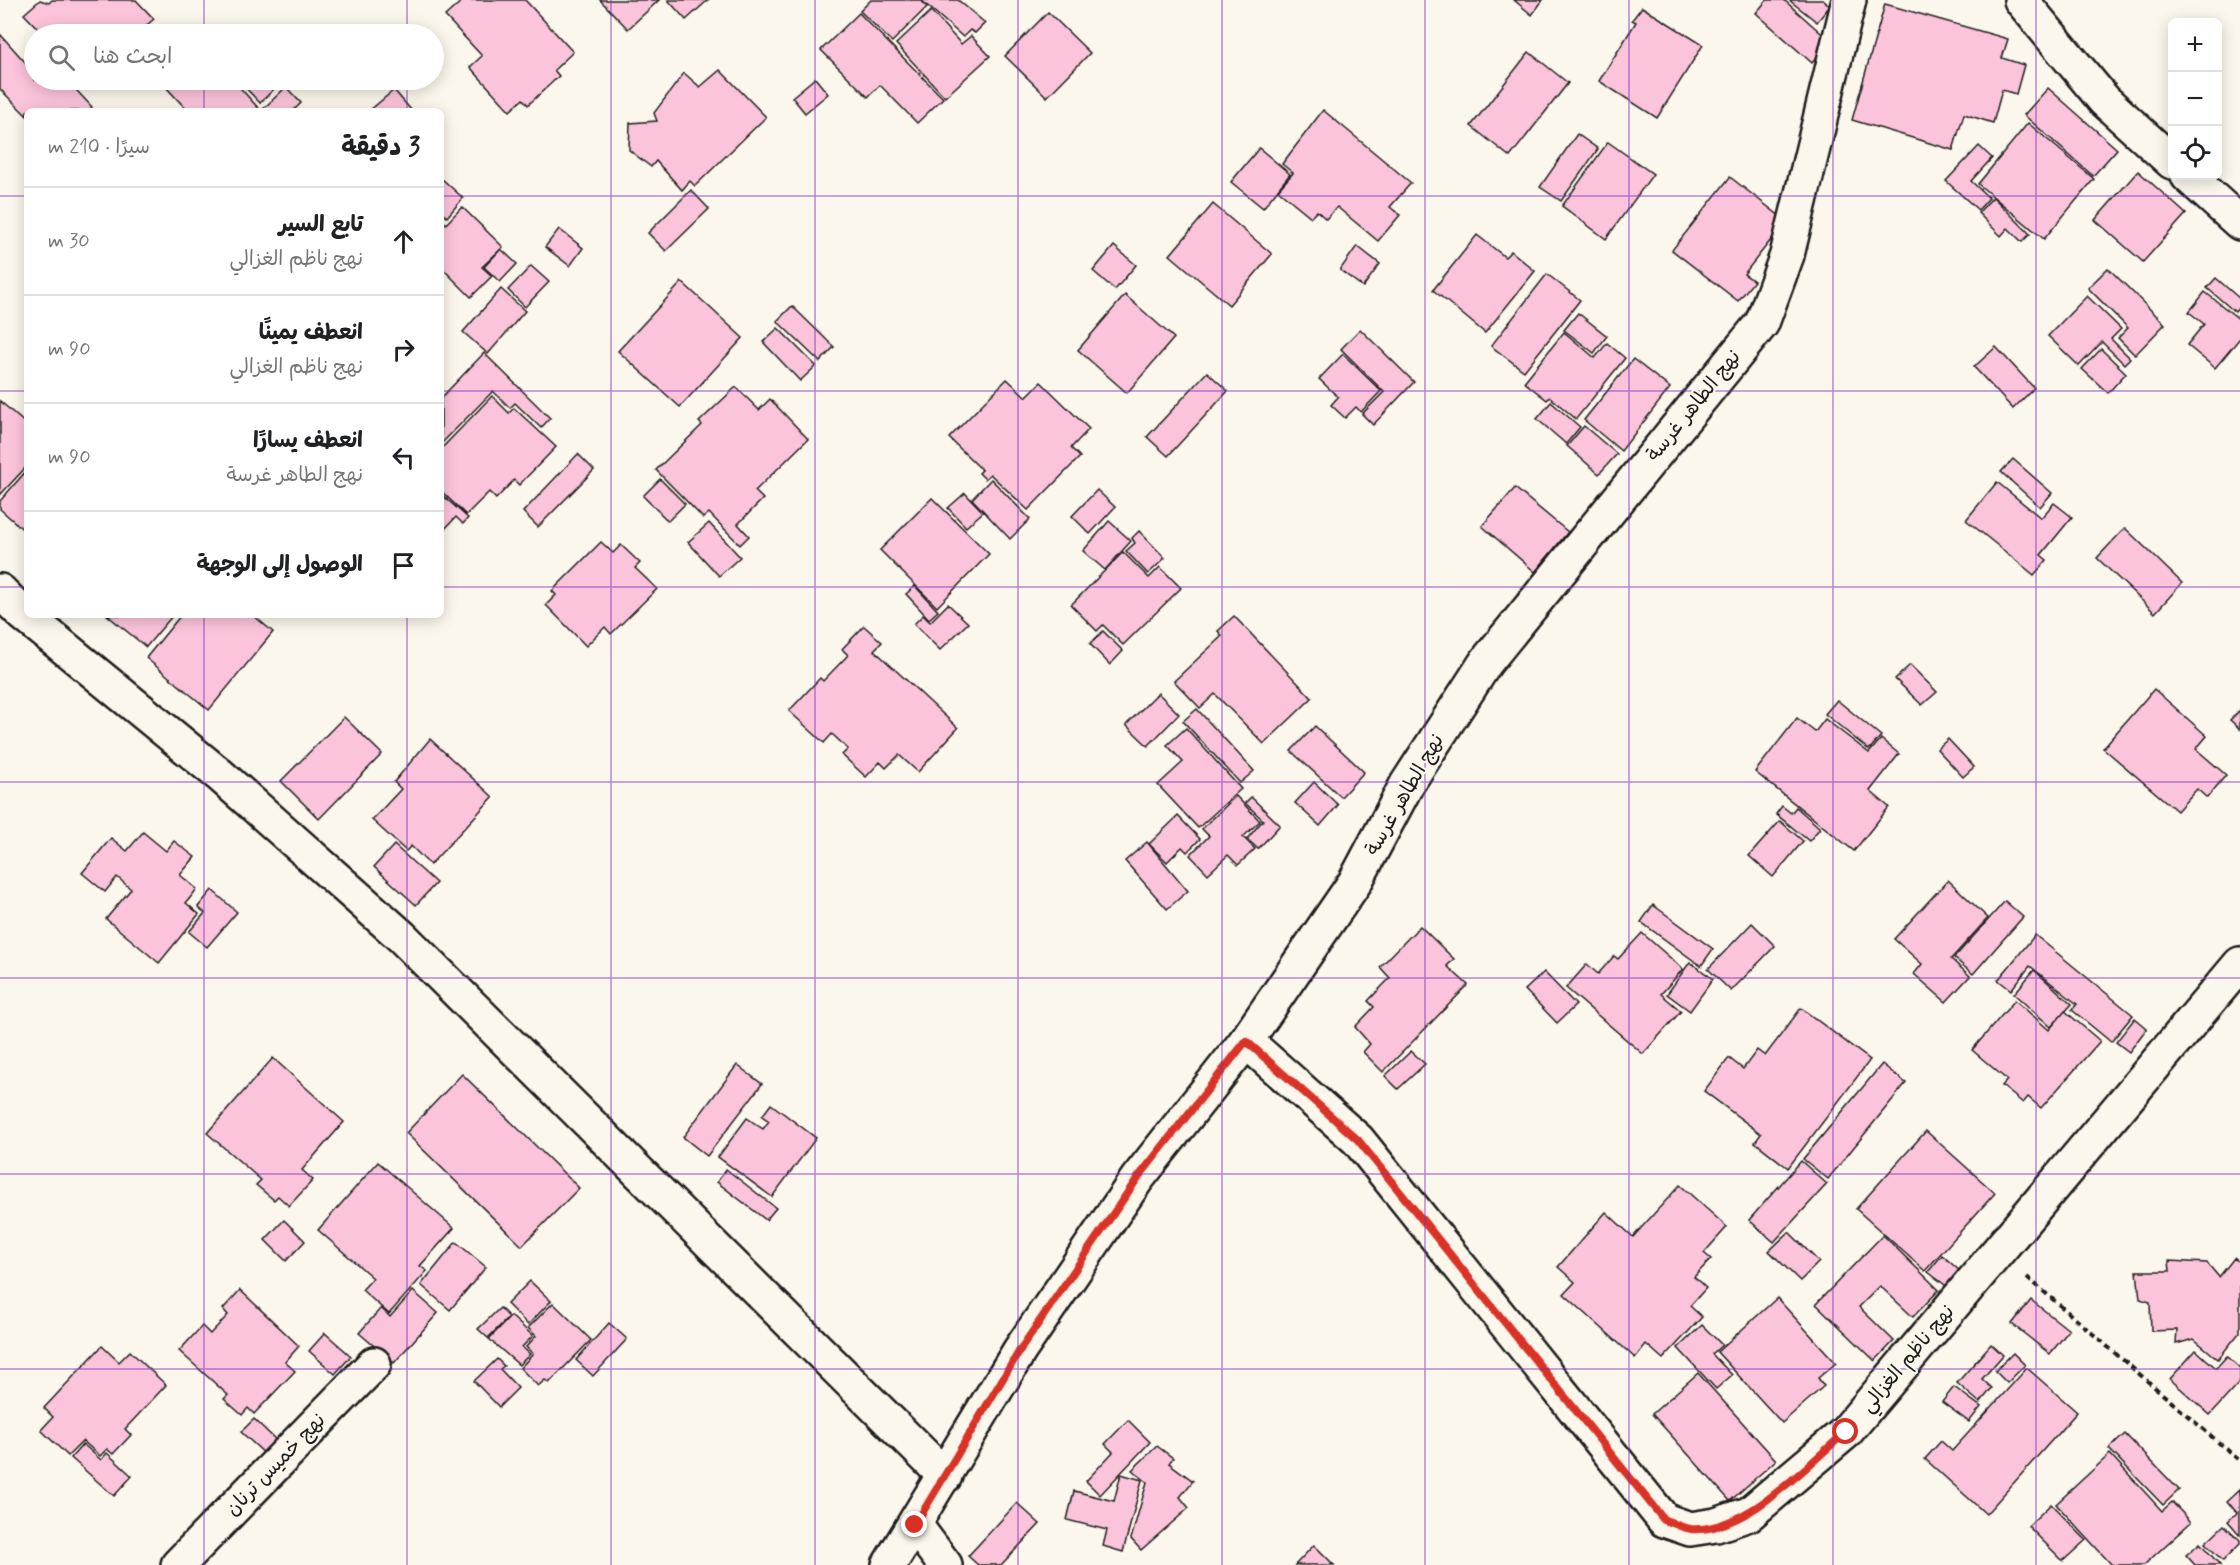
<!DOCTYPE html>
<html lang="ar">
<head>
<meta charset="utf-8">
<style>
  body { margin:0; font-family:Mynerve,"Playpen Sans Arabic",sans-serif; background:#f2f2f2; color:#202124; direction:rtl }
  .controls { position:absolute; right:18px; top:18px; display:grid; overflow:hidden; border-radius:9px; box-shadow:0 3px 15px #0003 }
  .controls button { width:54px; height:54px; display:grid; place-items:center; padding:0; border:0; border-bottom:2px solid #e0e0e0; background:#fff; color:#202124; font:30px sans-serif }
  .stop { position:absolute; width:18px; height:18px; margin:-14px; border:4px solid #d93025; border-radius:50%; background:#fff }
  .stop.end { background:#d93025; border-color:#fff; box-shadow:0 2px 6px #0008 }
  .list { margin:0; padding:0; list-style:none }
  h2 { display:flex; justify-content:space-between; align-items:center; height:78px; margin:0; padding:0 24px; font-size:26px }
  h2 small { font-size:20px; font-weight:400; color:#757577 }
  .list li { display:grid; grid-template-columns:39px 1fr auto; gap:18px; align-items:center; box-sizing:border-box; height:108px; padding:0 24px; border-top:2px solid #e0e0e0 }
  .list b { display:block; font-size:22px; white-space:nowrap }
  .list p { margin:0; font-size:20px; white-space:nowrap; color:#757577 }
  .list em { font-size:20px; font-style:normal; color:#757577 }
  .icon { flex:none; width:33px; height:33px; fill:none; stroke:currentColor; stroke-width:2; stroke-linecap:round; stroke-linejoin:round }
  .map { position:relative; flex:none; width:2240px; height:1565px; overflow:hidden; direction:ltr }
  .search { position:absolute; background:#fff; box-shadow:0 3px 15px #0003; left:24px; top:24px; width:420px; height:66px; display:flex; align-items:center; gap:15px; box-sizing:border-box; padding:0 21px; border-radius:33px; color:#757577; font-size:22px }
  .panel { position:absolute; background:#fff; box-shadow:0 3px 15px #0003; left:24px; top:108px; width:420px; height:510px; border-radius:9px; direction:rtl }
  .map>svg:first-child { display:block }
</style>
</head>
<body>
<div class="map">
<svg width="2240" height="1565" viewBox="0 0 2240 1565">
  <rect width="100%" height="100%" fill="#fbf7ec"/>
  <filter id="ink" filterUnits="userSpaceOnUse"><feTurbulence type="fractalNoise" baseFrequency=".0167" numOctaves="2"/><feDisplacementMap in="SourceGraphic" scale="12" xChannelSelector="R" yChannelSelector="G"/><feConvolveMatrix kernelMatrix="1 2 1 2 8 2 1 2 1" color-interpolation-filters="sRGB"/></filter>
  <g filter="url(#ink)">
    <g fill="#fcc4db" stroke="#1c1c1c" stroke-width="1.5">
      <polygon points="40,0 49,3 52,0 136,0 154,19 136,34 43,34 24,14"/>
      <polygon points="463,0 525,0 573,52 554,70 559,76 528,105 523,99 510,111 470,67 482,56 445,16"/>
      <polygon points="600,0 659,0 628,29"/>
      <polygon points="668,0 708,0 686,20"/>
      <polygon points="871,0 920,0 927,7 892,42 860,11"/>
      <polygon points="921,0 958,0 985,23 975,33 970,30 963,37"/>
      <polygon points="1514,0 1543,0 1532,15"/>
      <polygon points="1767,0 1784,0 1830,41 1812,63 1756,13"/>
      <polygon points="1789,0 1823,0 1830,6 1817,22"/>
      <polygon points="1885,4 2008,39 2002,58 2024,65 2016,94 2002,90 1993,123 1964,114 1953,150 1852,120"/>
      <polygon points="1642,7 1703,45 1657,118 1599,81 1636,22 1632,20"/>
      <polygon points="931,11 961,44 971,36 990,56 945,97 896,44"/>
      <polygon points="1048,12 1090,53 1047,97 1005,56"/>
      <polygon points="859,13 943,98 917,123 880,85 868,97 821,50"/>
      <polygon points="0,34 34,72 34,80 42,80 47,86 52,80 67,80 92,107 89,111 27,111 27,116 0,89"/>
      <polygon points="1529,52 1568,83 1510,157 1471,126"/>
      <polygon points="720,70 766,117 695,186 690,181 682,190 656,161 651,167 629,150 630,123 657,121 654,113 684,73 700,87"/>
      <polygon points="815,78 828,94 805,113 792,97"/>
      <polygon points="175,80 233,80 261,111 286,87 301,103 293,111 188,111 166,87"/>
      <polygon points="247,80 278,80 281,82 260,103 242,84"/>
      <polygon points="2048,88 2117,149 2093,176 2024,115"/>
      <polygon points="394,90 412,111 369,111"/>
      <polygon points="1323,110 1411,183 1390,207 1400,215 1378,241 1337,207 1326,219 1317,211 1311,217 1278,190 1293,173 1282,164"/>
      <polygon points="2028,123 2094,179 2044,239 1978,184"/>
      <polygon points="1577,134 1598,149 1561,201 1540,187"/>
      <polygon points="1608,142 1653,174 1606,239 1562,206"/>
      <polygon points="1979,146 1992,158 1971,181 1989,198 1978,210 1946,181"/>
      <polygon points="1259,148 1290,174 1263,208 1231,182"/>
      <polygon points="2138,171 2186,214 2143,262 2095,220"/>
      <polygon points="1730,177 1786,221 1744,274 1754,281 1738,301 1672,250"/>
      <polygon points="441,178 463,198 447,217 441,212"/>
      <polygon points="691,190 709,209 666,251 648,233"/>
      <polygon points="1993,197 2030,234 2022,242 2008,228 2001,236 1978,213"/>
      <polygon points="1213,204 1272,254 1229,305 1170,255"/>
      <polygon points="462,207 503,247 482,267 492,276 471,297 441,267 441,219 446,224"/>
      <polygon points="559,229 583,248 570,266 545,247"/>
      <polygon points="1477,235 1505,257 1511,251 1535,271 1485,333 1433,290"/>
      <polygon points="1114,246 1136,265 1115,290 1093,271"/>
      <polygon points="1357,246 1380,264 1363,287 1340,270"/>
      <polygon points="501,249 517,264 500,282 484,267"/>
      <polygon points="531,266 549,282 525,307 508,290"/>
      <polygon points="2108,268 2165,324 2135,355 2118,338 2128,328 2088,288"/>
      <polygon points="1547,274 1580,300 1524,371 1491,346"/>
      <polygon points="2216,278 2240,299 2240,306 2235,312 2207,288"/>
      <polygon points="682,282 743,338 680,407 618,351"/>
      <polygon points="501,289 525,311 488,354 463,332"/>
      <polygon points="2205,292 2240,320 2240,338 2215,368 2187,345 2204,324 2189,312"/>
      <polygon points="1125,295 1174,338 1127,393 1078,350"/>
      <polygon points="2087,296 2121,329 2111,339 2130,358 2124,364 2102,342 2079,366 2048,336"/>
      <polygon points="792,306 834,347 820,362 777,321"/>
      <polygon points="1578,313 1607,336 1594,353 1564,330"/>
      <polygon points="778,328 816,366 800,381 763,342"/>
      <polygon points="1360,329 1414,382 1373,425 1362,414 1384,392 1341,349"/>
      <polygon points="1564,332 1595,358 1607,343 1625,358 1576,419 1550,397 1547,400 1524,382"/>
      <polygon points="1996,347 2034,388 2013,409 1974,367"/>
      <polygon points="2101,349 2126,373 2108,393 2082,369"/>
      <polygon points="484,353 550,418 541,428 515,403 510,408 493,391 441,444 441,398"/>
      <polygon points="1343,354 1381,391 1361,412 1356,407 1345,418 1331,405 1338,397 1319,379"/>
      <polygon points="1633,359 1670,388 1621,451 1584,420"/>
      <polygon points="1207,372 1228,391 1168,456 1147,437"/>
      <polygon points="1007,379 1026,397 1041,382 1089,429 1071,448 1080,457 1028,510 990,474 985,479 979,473 982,470 949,438"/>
      <polygon points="736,387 759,410 770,399 808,439 755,491 763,499 738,524 749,536 740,545 709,513 703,518 656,470 702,425 699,422"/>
      <polygon points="492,396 509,413 514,408 556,447 519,485 514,480 496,499 489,492 466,515 441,491 441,449"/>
      <polygon points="0,401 27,425 27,466 0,495"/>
      <polygon points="1551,402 1580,427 1566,444 1537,419"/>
      <polygon points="1584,426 1617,454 1599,474 1567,446"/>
      <polygon points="578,454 594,470 538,527 523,512"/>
      <polygon points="2013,459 2052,493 2040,507 2001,472"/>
      <polygon points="27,470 27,533 0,509 0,501"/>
      <polygon points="660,479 685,504 668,521 643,496"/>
      <polygon points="991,479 1030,519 1010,539 972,499"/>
      <polygon points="1997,482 2041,518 2054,503 2072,517 2041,555 2047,560 2034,575 1966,520"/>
      <polygon points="1515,488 1568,532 1535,572 1482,526"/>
      <polygon points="1097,490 1115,507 1090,534 1072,516"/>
      <polygon points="965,493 983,512 966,527 948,508"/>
      <polygon points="441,494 468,518 463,524 456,517 441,533"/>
      <polygon points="932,498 989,554 937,607 880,550"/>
      <polygon points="1109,521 1131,541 1105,570 1083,551"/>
      <polygon points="709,523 740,557 719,576 688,542"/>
      <polygon points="2125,528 2182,583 2155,613 2097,558"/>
      <polygon points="1139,531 1165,558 1148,574 1126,551 1135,543 1132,538"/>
      <polygon points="601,542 613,553 621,545 640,563 635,568 657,589 611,634 605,627 586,646 546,605 556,595 552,591"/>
      <polygon points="1123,552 1149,578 1160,567 1181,588 1123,645 1103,625 1097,631 1071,605"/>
      <polygon points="915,586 938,611 929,619 906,594"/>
      <polygon points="948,604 968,623 940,650 914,624 923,615 930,622"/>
      <polygon points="107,615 173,615 146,647"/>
      <polygon points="181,615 253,615 273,632 209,710 146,658"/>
      <polygon points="1234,616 1312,698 1264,744 1215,694 1200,708 1174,681 1222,636 1218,631"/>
      <polygon points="864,626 882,642 874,650 958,728 918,772 899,755 886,768 880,762 866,777 842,755 848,749 832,734 824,743 789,711 820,678 823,681 848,655 842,649"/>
      <polygon points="1103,631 1123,651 1110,665 1090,644"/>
      <polygon points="1910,665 1937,692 1922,705 1895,679"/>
      <polygon points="2154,689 2207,736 2196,749 2226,775 2207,798 2197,789 2177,811 2103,748"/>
      <polygon points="1158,693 1179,714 1148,746 1126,725"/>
      <polygon points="1837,700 1881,736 1869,750 1825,714"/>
      <polygon points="1197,709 1254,771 1240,783 1183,721"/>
      <polygon points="2240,710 2240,729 2230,720"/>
      <polygon points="344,717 382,754 319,819 281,781"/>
      <polygon points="1797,718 1815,732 1825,719 1869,753 1881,739 1899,754 1870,791 1889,807 1854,851 1755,772"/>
      <polygon points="1315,726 1364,772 1341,797 1291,751"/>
      <polygon points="1186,728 1241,789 1198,828 1158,785 1183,762 1167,745"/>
      <polygon points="430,739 493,797 430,865 411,846 406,851 372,820 401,789 394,782"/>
      <polygon points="1948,739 1974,767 1963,777 1937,749"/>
      <polygon points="1314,782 1338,805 1320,826 1295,803"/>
      <polygon points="1236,796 1260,821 1243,837 1255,849 1238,865 1228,855 1208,874 1190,855 1209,836 1202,829"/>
      <polygon points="1251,797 1280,825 1258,849 1247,839 1263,820 1245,803"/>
      <polygon points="1782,806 1791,813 1796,807 1820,828 1809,841 1776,814"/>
      <polygon points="1178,816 1200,839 1187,852 1182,847 1167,862 1149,844"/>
      <polygon points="1780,821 1803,841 1773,877 1749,856"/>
      <polygon points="143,832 166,851 174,841 195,857 180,875 197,889 186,903 199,914 159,963 106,919 131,889 117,877 105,892 82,873 111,838 127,851"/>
      <polygon points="1147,842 1188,891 1167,909 1125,861"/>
      <polygon points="394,845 436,883 416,905 374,867"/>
      <polygon points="1948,880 1988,918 1951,959 1970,976 1946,1002 1914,974 1922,964 1894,939"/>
      <polygon points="212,890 237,912 207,947 189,932 205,913 198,907"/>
      <polygon points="2005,901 2023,917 1973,974 1954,958"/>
      <polygon points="1653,905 1713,949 1701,966 1641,922"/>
      <polygon points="1752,923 1775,946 1731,991 1708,969"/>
      <polygon points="1420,926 1454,959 1447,966 1468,985 1383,1072 1363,1052 1370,1044 1355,1027 1374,1007 1368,1001 1390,978 1380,967"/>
      <polygon points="1642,933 1683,969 1661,994 1681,1011 1643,1054 1566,988 1587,964 1598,974 1614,956 1618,959"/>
      <polygon points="2035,935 2133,1015 2111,1042 2072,1010 2077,1004 2030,966 2011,990 1998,980"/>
      <polygon points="1690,962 1713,979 1690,1011 1667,994"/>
      <polygon points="2034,970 2072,1004 2051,1027 2014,994"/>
      <polygon points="1544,972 1576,1005 1557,1023 1525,990"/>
      <polygon points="2015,1000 2049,1030 2065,1011 2100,1041 2041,1108 2028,1097 2023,1103 2002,1086 2007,1080 1972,1050"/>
      <polygon points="1801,1008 1870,1060 1788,1168 1755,1142 1761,1134 1704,1091 1729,1058 1743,1069 1757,1050 1765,1056"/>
      <polygon points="2135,1018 2147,1028 2129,1052 2116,1042"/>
      <polygon points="1411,1051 1425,1064 1398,1089 1385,1076"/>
      <polygon points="273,1058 344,1122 302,1170 313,1180 289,1206 278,1196 274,1200 256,1185 261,1180 207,1133"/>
      <polygon points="1882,1064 1906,1083 1828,1179 1803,1159"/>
      <polygon points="737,1065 762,1084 707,1156 683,1137"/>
      <polygon points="462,1074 579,1188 522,1246 406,1133"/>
      <polygon points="771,1104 816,1138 772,1197 718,1157 747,1118 763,1129 769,1121 762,1116"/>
      <polygon points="1926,1131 1995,1193 1925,1271 1856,1209"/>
      <polygon points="1801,1161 1827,1184 1774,1242 1749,1220"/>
      <polygon points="378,1162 454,1228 420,1266 427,1271 389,1314 362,1290 373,1278 318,1230"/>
      <polygon points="726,1169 776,1208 766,1220 717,1182"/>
      <polygon points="1680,1185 1727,1227 1704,1253 1711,1259 1694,1277 1706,1288 1690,1306 1702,1317 1663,1359 1646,1344 1635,1358 1564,1294 1575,1282 1558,1267 1606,1212 1633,1237"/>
      <polygon points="284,1220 305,1241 286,1261 265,1240"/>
      <polygon points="1789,1232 1819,1262 1800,1281 1769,1251"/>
      <polygon points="1883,1235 1939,1290 1913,1317 1880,1286 1859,1307 1894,1341 1875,1361 1816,1304"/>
      <polygon points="456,1242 486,1267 450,1310 421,1285"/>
      <polygon points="1942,1255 1962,1273 1949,1288 1928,1272"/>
      <polygon points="2234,1258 2240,1263 2240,1332 2218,1359 2194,1339 2176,1344 2177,1330 2151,1331 2150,1302 2140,1299 2137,1271 2170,1271 2169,1261 2207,1263 2219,1277"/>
      <polygon points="530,1281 551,1301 528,1325 507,1304"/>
      <polygon points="240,1290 299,1346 285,1362 295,1371 254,1414 248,1408 242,1415 224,1399 228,1395 179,1351 202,1326 210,1334 228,1315 223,1309"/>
      <polygon points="413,1291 438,1313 394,1363 359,1333 381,1308 390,1317"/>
      <polygon points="1777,1298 1836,1363 1818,1378 1824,1386 1782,1423 1717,1352"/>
      <polygon points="2031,1300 2069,1330 2050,1354 2012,1324"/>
      <polygon points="553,1303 591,1340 549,1383 545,1380 538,1386 520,1368 533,1354 526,1347 536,1336 528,1328"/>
      <polygon points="500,1308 509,1317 488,1338 478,1329"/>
      <polygon points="511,1316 533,1336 522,1347 530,1354 519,1365 489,1339"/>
      <polygon points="609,1323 627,1339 593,1376 576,1360"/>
      <polygon points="1702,1325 1722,1345 1712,1354 1732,1375 1716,1389 1678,1348"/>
      <polygon points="325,1333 351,1356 335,1374 309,1351"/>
      <polygon points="1991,1344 2003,1355 1982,1379 1992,1388 1980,1403 1957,1383"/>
      <polygon points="102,1346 119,1362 130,1351 166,1385 125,1429 131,1435 113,1454 107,1449 100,1456 83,1441 68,1456 41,1430 53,1417 44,1408"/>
      <polygon points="2196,1350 2216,1368 2227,1356 2240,1368 2240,1382 2210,1415 2170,1379"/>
      <polygon points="2013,1353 2025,1365 2007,1383 1995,1371"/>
      <polygon points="497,1359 504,1366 500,1369 518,1388 499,1407 474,1381"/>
      <polygon points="2027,1368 2077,1412 1986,1514 1925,1459 1941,1441 1952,1451"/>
      <polygon points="1698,1373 1776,1460 1730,1501 1652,1414"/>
      <polygon points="1954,1387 1981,1407 1969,1422 1942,1402"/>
      <polygon points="254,1419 277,1441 265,1454 241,1432"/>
      <polygon points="1128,1420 1150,1442 1100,1495 1086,1481 1113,1452 1105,1444"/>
      <polygon points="2125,1434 2179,1490 2163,1505 2109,1449"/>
      <polygon points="83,1444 101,1460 107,1453 132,1476 114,1496 71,1458"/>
      <polygon points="1157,1446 1173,1458 1169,1463 1193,1481 1180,1497 1189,1508 1141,1550 1131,1539 1147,1482 1132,1470"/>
      <polygon points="2110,1454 2162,1511 2172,1502 2191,1522 2144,1565 2112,1565 2056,1504"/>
      <polygon points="1121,1474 1142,1480 1123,1552 1103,1546 1107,1530 1067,1520 1074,1491 1114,1501"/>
      <polygon points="2240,1489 2240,1535 2228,1521 2237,1513 2227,1501"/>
      <polygon points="1017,1503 1040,1524 1001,1565 978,1565 968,1556"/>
      <polygon points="2051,1504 2086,1540 2063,1561 2028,1526"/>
      <polygon points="2224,1525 2240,1540 2240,1544 2223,1561 2205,1543"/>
      <polygon points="2200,1543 2220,1565 2195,1565 2186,1555"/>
      <polygon points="1314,1545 1334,1565 1295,1565"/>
    </g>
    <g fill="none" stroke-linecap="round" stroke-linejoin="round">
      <g stroke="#1c1c1c" stroke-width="38">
        <g id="street">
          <polyline points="2021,0 2104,100 2172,162"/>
          <polyline points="2188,176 2240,223"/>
          <polyline points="0,591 22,613 221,776 401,936 945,1476"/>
          <polyline points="1246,1041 1358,1140 1664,1520 1690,1529 1716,1525 1749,1514 1846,1432 2240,964"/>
          <polyline points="915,1525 945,1565"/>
          <polyline points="178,1565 374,1364"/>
          <polyline points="889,1565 1020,1350 1137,1179 1246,1041 1355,882 1407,784 1486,662 1762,323 1787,255 1849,0"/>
        </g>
      </g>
      <polyline stroke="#1c1c1c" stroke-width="4" stroke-dasharray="6 4.5" stroke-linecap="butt" points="2027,1277 2240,1461"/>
      <use href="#street" stroke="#fbf7ec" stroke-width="33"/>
    </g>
  </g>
  <g fill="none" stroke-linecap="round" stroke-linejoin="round" filter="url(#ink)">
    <path stroke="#d93025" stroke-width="8" d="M 915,1525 L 1020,1350 L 1137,1179 L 1246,1041 L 1358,1140 L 1664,1520 C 1672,1522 1682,1528 1691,1529 C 1746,1533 1807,1465 1846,1432"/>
  </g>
  <path fill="none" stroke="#7b2cbf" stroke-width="1.5" stroke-opacity="0.55" d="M 204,0 L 204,34M 407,0 L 407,34M 611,0 L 611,1565M 815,0 L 815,1565M 1018,0 L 1018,1565M 1222,0 L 1222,1565M 1425,0 L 1425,1565M 1629,0 L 1629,1565M 1833,0 L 1833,1565M 2036,0 L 2036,1565M 204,80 L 204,111M 407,80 L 407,111M 0,196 L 27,196M 441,196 L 2240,196M 0,391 L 27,391M 441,391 L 2240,391M 0,587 L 27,587M 441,587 L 2240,587M 204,615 L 204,1565M 407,615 L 407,1565M 0,782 L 2240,782M 0,978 L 2240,978M 0,1174 L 2240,1174M 0,1369 L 2240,1369"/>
  <g text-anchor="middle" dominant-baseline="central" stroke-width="4.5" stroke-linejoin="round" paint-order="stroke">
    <g font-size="20" fill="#1c1c1c" stroke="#fbf7ec">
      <text transform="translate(1694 406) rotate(-51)">نهج الطاهر غرسة</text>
      <text transform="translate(1405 795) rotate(-60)">نهج الطاهر غرسة</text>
      <text transform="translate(1908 1359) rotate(-50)">نهج ناظم الغزالي</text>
      <text transform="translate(276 1465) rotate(-46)">نهج خميس ترنان</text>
    </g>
  </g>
</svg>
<div class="controls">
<button>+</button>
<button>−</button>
<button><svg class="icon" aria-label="locate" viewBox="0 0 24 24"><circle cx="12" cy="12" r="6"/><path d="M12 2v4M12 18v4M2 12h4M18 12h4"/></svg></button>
</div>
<div class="stop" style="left:1846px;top:1432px"></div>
<div class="stop end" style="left:915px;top:1525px"></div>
<div class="search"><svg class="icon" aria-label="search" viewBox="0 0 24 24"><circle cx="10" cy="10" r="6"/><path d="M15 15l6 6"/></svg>ابحث هنا</div>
<section class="panel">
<h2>3 دقيقة<small>سيرًا · 210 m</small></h2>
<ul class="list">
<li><svg class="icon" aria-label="ahead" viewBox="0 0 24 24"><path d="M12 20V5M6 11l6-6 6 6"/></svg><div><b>تابع السير</b><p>نهج ناظم الغزالي</p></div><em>30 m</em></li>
<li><svg class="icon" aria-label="right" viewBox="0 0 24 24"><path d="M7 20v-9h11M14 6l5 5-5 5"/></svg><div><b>انعطف يمينًا</b><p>نهج ناظم الغزالي</p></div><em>90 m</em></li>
<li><svg class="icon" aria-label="left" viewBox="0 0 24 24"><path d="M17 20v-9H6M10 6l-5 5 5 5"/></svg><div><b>انعطف يسارًا</b><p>نهج الطاهر غرسة</p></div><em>90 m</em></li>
<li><svg class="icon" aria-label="arrive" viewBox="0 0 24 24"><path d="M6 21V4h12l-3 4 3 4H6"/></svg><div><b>الوصول إلى الوجهة</b></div></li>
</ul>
</section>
</div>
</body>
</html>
